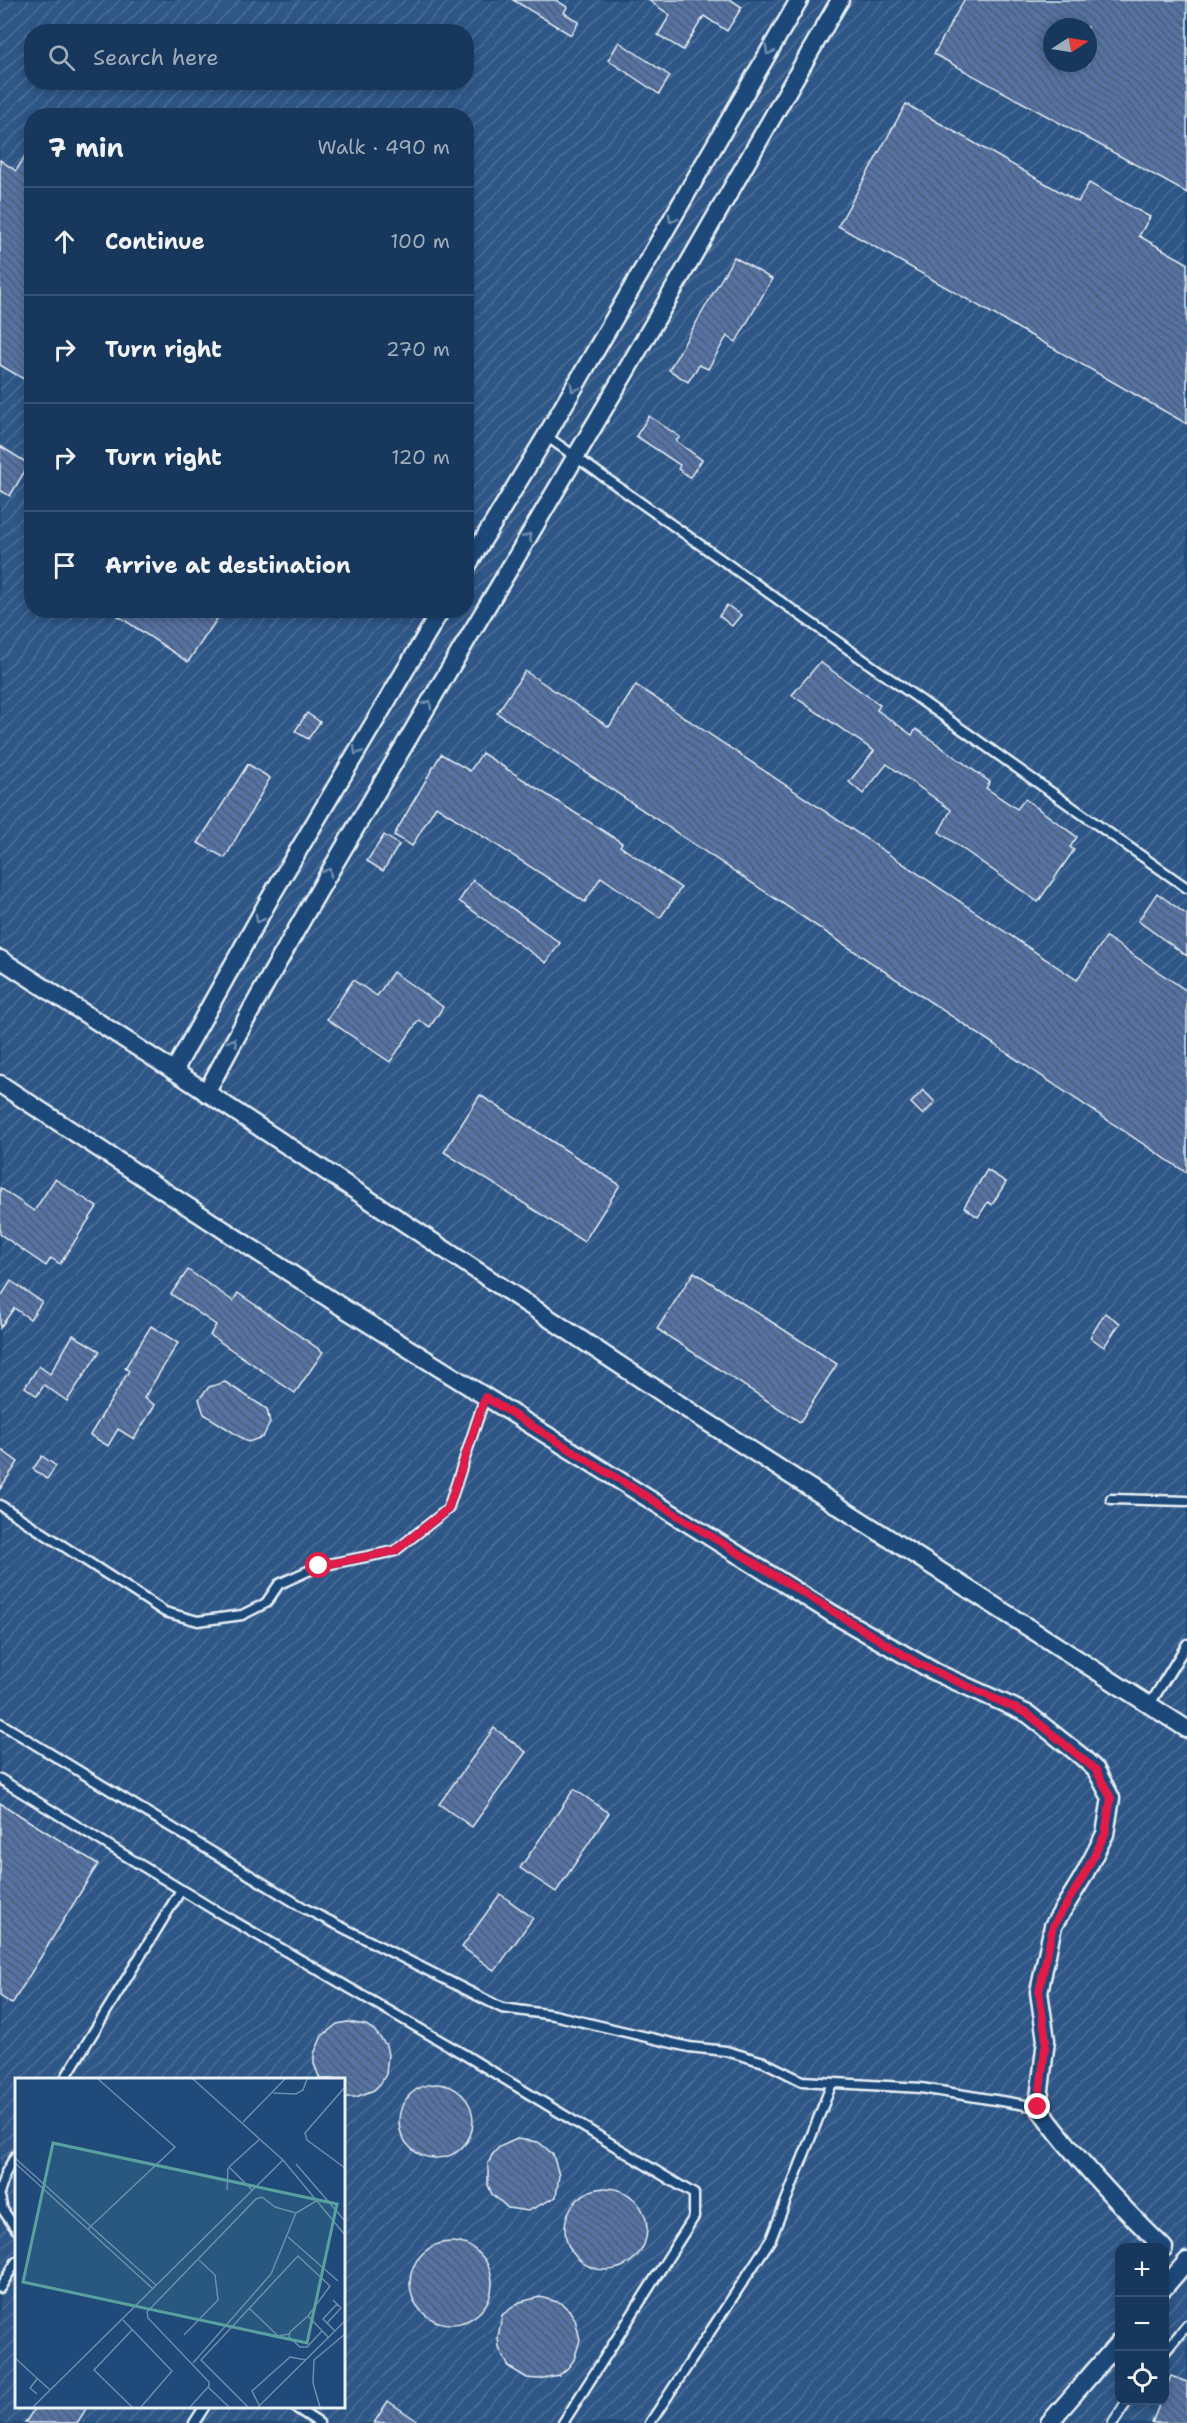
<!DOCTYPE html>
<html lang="en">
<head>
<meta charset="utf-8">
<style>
  body { margin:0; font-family:"Shantell Sans",sans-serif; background:#203f62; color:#f1f3f6 }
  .controls { position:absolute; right:18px; bottom:18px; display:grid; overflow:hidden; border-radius:12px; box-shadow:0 3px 9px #0003 }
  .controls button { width:54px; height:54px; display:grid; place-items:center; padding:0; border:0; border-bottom:2px solid #365272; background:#17385c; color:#f1f3f6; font:30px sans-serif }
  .compass { position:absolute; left:1043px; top:18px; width:54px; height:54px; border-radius:50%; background:#17385c; box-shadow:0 3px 9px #0003; rotate:78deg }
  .stop { position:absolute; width:18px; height:18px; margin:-14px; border:4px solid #e11d48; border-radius:50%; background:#fff }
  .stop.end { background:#e11d48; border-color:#fff; box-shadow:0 2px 6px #0008 }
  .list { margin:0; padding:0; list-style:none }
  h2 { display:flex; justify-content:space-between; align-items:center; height:78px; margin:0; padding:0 24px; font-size:26px }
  h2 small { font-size:20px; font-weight:400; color:#9eacbb }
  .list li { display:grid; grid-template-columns:39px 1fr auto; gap:18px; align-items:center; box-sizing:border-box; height:108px; padding:0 24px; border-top:2px solid #365272 }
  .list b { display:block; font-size:22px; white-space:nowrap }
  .list em { font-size:20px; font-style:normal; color:#9eacbb }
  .icon { flex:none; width:33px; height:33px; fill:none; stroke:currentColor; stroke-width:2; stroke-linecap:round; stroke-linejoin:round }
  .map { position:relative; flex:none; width:1187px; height:2423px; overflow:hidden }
  .search { position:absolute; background:#17385c; box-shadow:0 3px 9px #0003; left:24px; top:24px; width:450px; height:66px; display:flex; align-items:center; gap:15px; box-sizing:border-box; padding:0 21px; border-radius:24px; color:#9eacbb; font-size:22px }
  .panel { position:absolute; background:#17385c; box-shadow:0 3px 9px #0003; left:24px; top:108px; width:450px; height:510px; border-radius:24px }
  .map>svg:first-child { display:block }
</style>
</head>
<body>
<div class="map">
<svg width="1187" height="2423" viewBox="0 0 1187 2423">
  <defs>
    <pattern id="industrial-furrows" width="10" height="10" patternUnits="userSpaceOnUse" patternTransform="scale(1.5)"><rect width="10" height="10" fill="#2f5686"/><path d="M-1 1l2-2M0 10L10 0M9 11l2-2" fill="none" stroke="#4d6f98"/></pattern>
    <pattern id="building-back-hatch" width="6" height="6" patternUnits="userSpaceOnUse" patternTransform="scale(1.5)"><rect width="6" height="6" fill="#5572a2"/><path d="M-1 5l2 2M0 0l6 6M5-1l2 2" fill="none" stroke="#4e5d76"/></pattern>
  </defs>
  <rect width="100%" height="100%" fill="#1f4a7a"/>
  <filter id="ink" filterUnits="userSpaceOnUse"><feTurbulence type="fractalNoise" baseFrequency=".0167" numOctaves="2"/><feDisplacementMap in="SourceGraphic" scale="12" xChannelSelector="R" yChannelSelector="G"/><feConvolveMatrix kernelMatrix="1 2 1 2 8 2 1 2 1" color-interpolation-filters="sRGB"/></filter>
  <g filter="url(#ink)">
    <path fill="url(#industrial-furrows)" fill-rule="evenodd" d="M 0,0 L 1187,0 L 1187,2423 L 0,2423 ZM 1052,27 L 1088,27 L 1088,63 L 1052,63 ZM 32,32 L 466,32 L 466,82 L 32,82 ZM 32,116 L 466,116 L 466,610 L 32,610 ZM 16,2080 L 344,2080 L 344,2406 L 16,2406 ZM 1120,2248 L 1164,2248 L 1164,2400 L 1120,2400 Z"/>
    <g fill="url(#building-back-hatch)" stroke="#e8f1f8" stroke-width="1.5" fill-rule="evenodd">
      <polygon points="513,0 556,0 567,7 564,13 579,22 571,35"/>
      <polygon points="648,0 731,0 742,7 727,31 704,16 683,50 658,35 670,15"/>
      <path d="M 964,0 L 1187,0 L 1187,193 L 934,54 ZM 1052,27 L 1088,27 L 1088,63 L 1052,63 Z"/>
      <polygon points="619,42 670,76 659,94 608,60"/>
      <polygon points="906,104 1078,202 1089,183 1150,217 1139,236 1187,263 1187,424 838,226"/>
      <polygon points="32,145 32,384 0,365 0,160 16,171"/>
      <polygon points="734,257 772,279 736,342 727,336 708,369 699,365 688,382 669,370"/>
      <polygon points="649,416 680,437 676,441 702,460 690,477 678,469 680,465 636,436"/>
      <polygon points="0,446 29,464 10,496 0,490"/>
      <polygon points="727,605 741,615 732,626 719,616"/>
      <polygon points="109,610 223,610 188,662"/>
      <polygon points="820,662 880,705 877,710 912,735 916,729 990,782 986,788 1017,809 1025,799 1077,837 1070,847 1074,850 1038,902 939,832 951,810 887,764 863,794 849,782 874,751 792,695"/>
      <polygon points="525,671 609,727 636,685 1077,980 1106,937 1187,991 1187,1173 497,713"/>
      <polygon points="307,713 320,722 308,739 295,731"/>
      <polygon points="482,753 622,843 620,846 681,888 660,918 601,877 585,902 436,806 412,846 394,835 441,754 470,771"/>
      <polygon points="248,764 270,778 225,858 198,843"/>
      <polygon points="384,835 399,845 383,871 367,861"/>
      <polygon points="473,880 560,943 546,963 459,901"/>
      <polygon points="1157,893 1187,915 1187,956 1138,921"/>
      <polygon points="393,972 443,1007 430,1027 419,1020 390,1062 327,1019 353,980 377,996"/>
      <polygon points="923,1090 935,1102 923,1115 911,1103"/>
      <polygon points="480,1095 620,1185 584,1242 444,1152"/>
      <polygon points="987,1170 1006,1182 992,1205 988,1202 978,1217 964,1207"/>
      <polygon points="55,1179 97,1207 60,1264 51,1258 46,1266 0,1234 0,1188 34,1211"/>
      <polygon points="188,1270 233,1301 238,1293 323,1352 295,1393 210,1335 216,1325 171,1294"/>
      <polygon points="694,1272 837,1364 800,1422 657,1329"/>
      <polygon points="11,1281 42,1302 30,1319 14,1308 0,1328 0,1298"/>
      <polygon points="1105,1313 1120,1323 1104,1347 1090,1337"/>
      <polygon points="151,1326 178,1343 144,1398 155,1405 134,1439 118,1429 108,1446 90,1435 129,1371 125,1368"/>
      <polygon points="73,1335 100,1351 67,1401 44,1385 37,1396 25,1387 39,1366 50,1374"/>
      <polygon points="225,1382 267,1409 270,1423 263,1437 248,1442 204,1414 199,1399 209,1387"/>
      <polygon points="0,1449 18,1462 0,1489"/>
      <polygon points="42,1456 56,1466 47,1479 33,1469"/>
      <polygon points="494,1728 526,1752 472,1827 439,1804"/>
      <polygon points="574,1789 609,1813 556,1892 520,1868"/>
      <polygon points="0,1803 98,1864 12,2004 0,1996"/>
      <polygon points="500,1894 533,1918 495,1971 462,1947"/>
      <polygon points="347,2022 366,2025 374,2030 386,2045 388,2055 386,2074 381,2083 374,2090 356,2097 344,2097 344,2079 320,2079 314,2064 314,2054 322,2036 337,2024"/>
      <circle cx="436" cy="2121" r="37"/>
      <polygon points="517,2139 538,2142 546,2148 553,2155 559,2175 556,2197 528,2211 508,2208 492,2194 488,2185 488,2164 492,2155 499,2147"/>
      <circle cx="606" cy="2229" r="41"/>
      <circle cx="451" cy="2283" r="41"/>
      <polygon points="540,2297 561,2303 569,2310 575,2319 580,2340 574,2360 567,2369 559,2375 538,2379 527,2378 509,2367 499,2348 498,2337 502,2315 520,2302"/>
      <polygon points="1171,2376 1187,2382 1187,2423 1152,2423 1161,2400 1164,2400 1164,2393"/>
      <polygon points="388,2401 420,2423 374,2423"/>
      <polygon points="36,2406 88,2406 77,2423 25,2423"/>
    </g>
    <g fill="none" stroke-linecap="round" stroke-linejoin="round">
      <g stroke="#e8f1f8" stroke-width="13">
        <g id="lane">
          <polyline points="546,436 1187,888"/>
          <polyline points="1111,1499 1187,1501"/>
          <polyline points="0,1505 165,1612 198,1621 242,1615 266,1603 279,1584 319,1566 395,1551 448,1509 485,1397"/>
          <polyline points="1150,1704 1187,1644"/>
          <polyline points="0,1723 304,1908 502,2008 554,2015 689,2047 726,2051 764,2062 802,2081 921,2088 1038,2107"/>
          <polyline points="0,1779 211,1908 465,2055 694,2194 694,2217 563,2423"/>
          <polyline points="64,2080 181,1890"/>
          <polyline points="0,2191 5,2174 16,2155"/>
          <polyline points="0,2197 3,2210 16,2229"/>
          <polyline points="0,2288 16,2262"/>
          <polyline points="1164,2353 1187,2325"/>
          <polyline points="293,2406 319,2423"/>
          <polyline points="194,2423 205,2406"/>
          <polyline points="650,2423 771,2239 832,2083"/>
          <polyline points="1113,2423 1128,2400"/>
        </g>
      </g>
      <g stroke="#e8f1f8" stroke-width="21">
        <g id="street">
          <polyline points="466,568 546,436 799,0"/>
          <polyline points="0,959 174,1071 679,1404 1187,1729"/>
          <polyline points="174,1071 270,898 441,610"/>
          <path d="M 0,1084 L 342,1307 L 833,1614 L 935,1672 L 1028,1714 L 1081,1756 L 1096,1770 L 1111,1798 L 1105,1834 L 1083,1877 L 1053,1926 L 1039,1992 L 1046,2040 L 1038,2107 C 1076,2159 1118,2204 1164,2248"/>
          <path d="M 206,1093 C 322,876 452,668 576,456 C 666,305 752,152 840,0"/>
          <polyline points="1164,2288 1187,2261"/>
          <polyline points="1049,2423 1120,2341"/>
        </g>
      </g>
      <use href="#lane" stroke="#1f4a7a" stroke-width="8"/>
      <use href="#street" stroke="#1f4a7a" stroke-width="16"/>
    </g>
    <defs><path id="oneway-chevron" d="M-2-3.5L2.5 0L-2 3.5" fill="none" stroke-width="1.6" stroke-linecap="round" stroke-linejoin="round" transform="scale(1.5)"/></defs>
    <g stroke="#6f8dac">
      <use href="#oneway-chevron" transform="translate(769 51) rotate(120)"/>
      <use href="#oneway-chevron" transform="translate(672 219) rotate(120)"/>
      <use href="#oneway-chevron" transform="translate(574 388) rotate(120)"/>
      <use href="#oneway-chevron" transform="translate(528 537) rotate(-59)"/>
      <use href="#oneway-chevron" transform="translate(428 704) rotate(-59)"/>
      <use href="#oneway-chevron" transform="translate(357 751) rotate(120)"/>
      <use href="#oneway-chevron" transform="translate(328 872) rotate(-60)"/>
      <use href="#oneway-chevron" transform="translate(259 919) rotate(119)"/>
      <use href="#oneway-chevron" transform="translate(233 1042) rotate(-62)"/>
    </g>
  </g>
  <g fill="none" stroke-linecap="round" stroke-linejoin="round" filter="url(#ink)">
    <polyline stroke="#e11d48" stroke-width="8" points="319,1566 395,1551 448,1509 485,1397 917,1663 1028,1714 1096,1770 1111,1798 1105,1834 1083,1877 1053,1926 1039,1992 1046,2040 1038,2107"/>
  </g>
  <g transform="translate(15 2078)">
    <rect width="330" height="330" fill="#1f4a7a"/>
    <path fill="none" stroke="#6f8dac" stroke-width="1.5" d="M 178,1 L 268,82 L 330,157M 330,9 L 290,55 L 292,62 L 330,90M 258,15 L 281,16 L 288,12 L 292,1M 228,44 L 270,1M 0,80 L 141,207M 0,85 L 138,211M 281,86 L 330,143M 212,112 L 213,90M 237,112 L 214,89 L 245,61M 73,151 L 160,69 L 83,1M 273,159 L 323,203M 318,222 L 322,226 L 308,241 L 320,253M 234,230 L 263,258 L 274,256M 293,238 L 275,254 L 274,259 L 285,269 L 292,269 L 307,253M 108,242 L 157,293 L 126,329M 312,245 L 326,230 L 322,226M 169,257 L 203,222 L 200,197 L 184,182M 0,280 L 35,312M 178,285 L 256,196 L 281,135 L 303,122M 193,309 L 214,329M 22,316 L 15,310 L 22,301M 244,327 L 237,313 L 275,279 L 291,282M 18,329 L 268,82M 117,329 L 79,292 L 117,252M 175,329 L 194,308 L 194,304 L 133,240 L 132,234 L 241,121 L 247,119 L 260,129 L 281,135M 233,329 L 186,282 L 283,178 L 315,208 L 293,238 L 314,260M 243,329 L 330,243M 305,329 L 298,305 L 299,282 L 330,256"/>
    <path fill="#5ba19e" fill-opacity="0.15" stroke="#5ba19e" stroke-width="3" d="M 38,65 L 322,126 L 292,265 L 8,204 Z"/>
    <rect width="330" height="330" fill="none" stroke="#e8f1f8" stroke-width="3"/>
  </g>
</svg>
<div class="controls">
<button>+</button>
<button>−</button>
<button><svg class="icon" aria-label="locate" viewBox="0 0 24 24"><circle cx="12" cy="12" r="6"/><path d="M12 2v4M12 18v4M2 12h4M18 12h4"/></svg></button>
</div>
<svg class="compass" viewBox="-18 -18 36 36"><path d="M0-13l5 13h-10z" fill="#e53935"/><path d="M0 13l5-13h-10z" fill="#9eacbb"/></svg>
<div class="stop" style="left:319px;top:1566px"></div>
<div class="stop end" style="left:1038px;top:2107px"></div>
<div class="search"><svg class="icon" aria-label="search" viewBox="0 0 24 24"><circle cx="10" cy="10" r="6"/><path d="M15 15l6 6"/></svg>Search here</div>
<section class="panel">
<h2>7 min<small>Walk · 490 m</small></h2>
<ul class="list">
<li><svg class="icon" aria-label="ahead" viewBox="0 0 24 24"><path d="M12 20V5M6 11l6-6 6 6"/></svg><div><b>Continue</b></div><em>100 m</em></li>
<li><svg class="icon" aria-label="right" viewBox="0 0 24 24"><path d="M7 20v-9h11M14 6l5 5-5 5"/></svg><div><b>Turn right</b></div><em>270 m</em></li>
<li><svg class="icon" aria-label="right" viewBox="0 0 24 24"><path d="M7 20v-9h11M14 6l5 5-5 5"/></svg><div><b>Turn right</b></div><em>120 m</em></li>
<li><svg class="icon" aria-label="arrive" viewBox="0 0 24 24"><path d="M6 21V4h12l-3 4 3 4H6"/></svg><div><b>Arrive at destination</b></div></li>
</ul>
</section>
</div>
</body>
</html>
